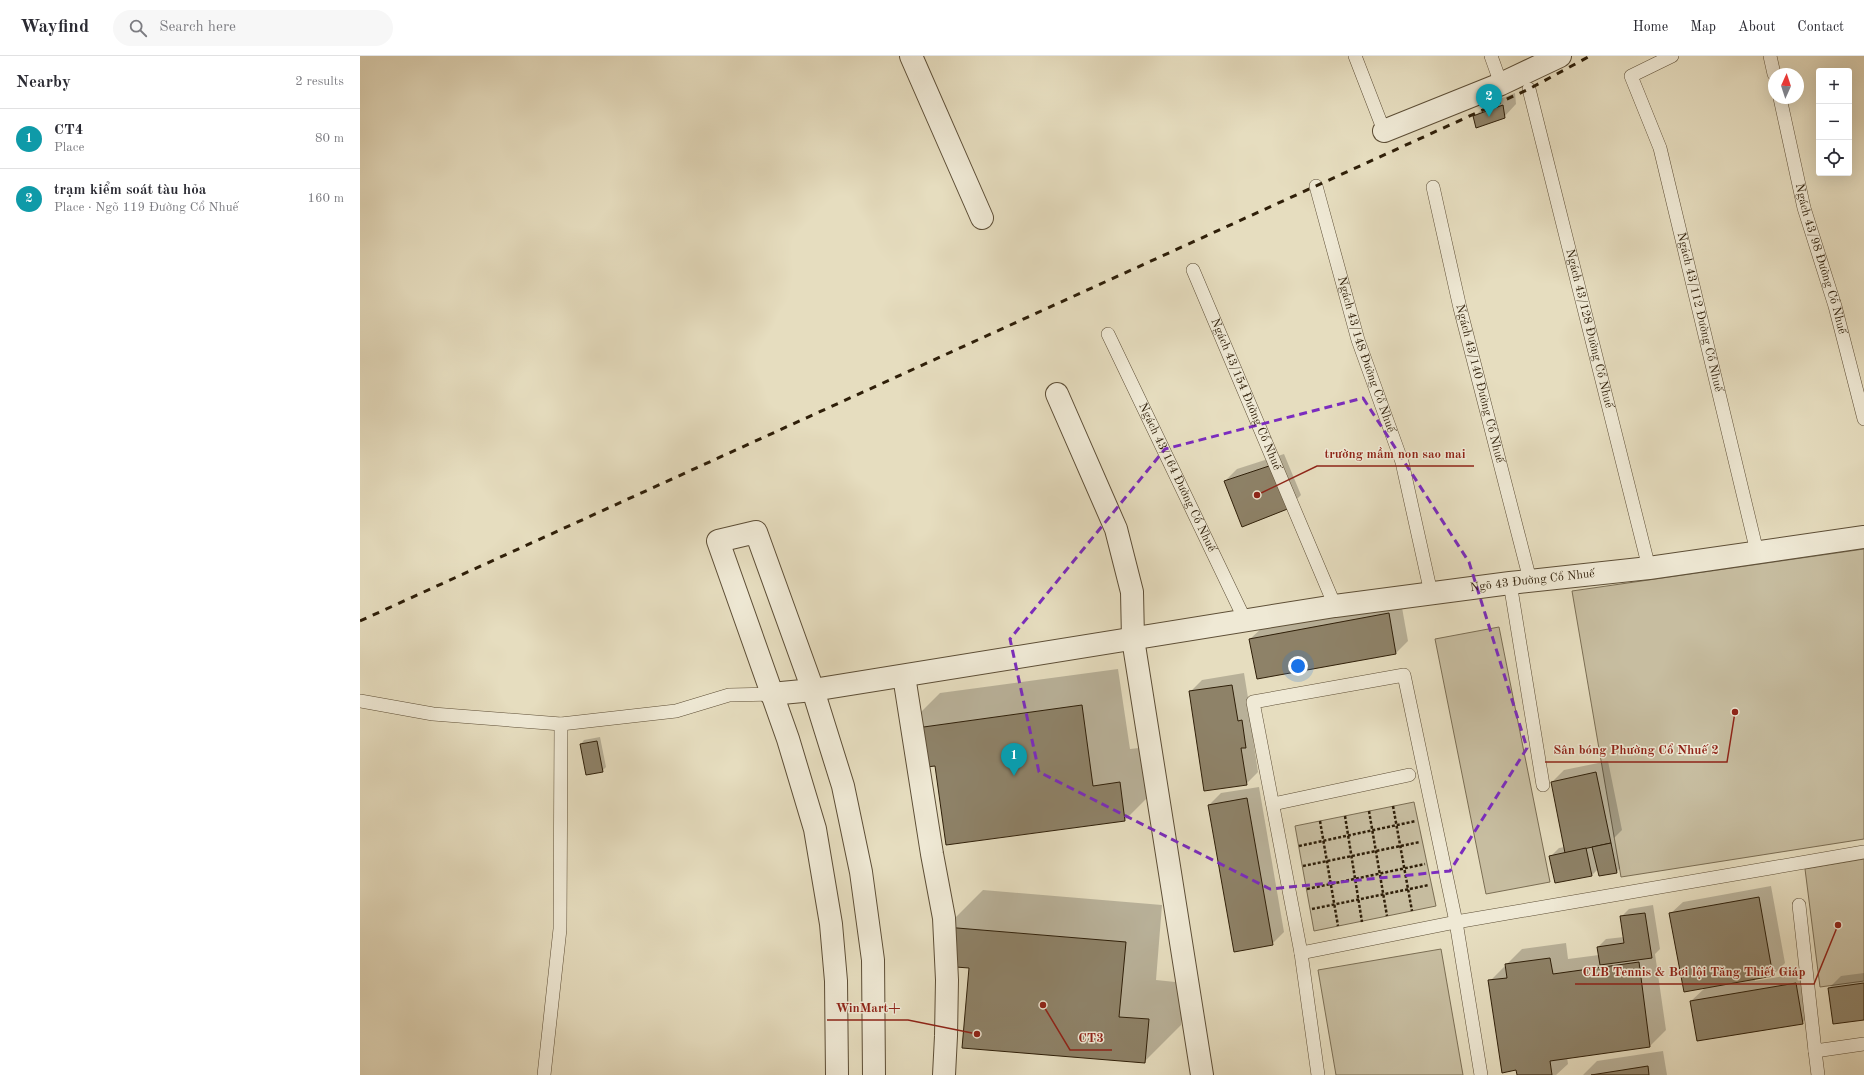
<!DOCTYPE html>
<html lang="en">
<head>
<meta charset="utf-8">
<style>
  body { margin:0; font-family:"Old Standard TT",serif; background:#f7f7f7; color:#2b2b33 }
  .controls { position:absolute; right:12px; top:12px; display:grid; overflow:hidden; border-radius:4px; box-shadow:0 4px 16px #0002 }
  .controls button { width:36px; height:36px; display:grid; place-items:center; padding:0; border:0; border-bottom:1px solid #e1e1e2; background:#fff; color:#2b2b33; font:20px sans-serif }
  .compass { position:absolute; left:1408px; top:12px; width:36px; height:36px; border-radius:50%; background:#fff; box-shadow:0 4px 16px #0002; rotate:3deg }
  .you { position:absolute; left:938px; top:610px; width:14px; height:14px; margin:-10px; border:3px solid #fff; border-radius:50%; background:#1a73e8; box-shadow:0 0 0 6px #1a73e833 }
  .badge { display:grid; place-items:center; width:26px; height:26px; border-radius:50%; background:#8f2418; color:#fff; font-size:13px; font-weight:700 }
  .pin { position:absolute; translate:-50% -33px; filter:drop-shadow(0 1px 2px #0008) }
  .pin::after { content:''; position:absolute; top:21px; width:14px; height:12px; background:inherit; clip-path:polygon(0 0,100% 0,50% 100%) }
  .list { margin:0; padding:0; list-style:none }
  h2 { display:flex; justify-content:space-between; align-items:center; height:52px; margin:0; padding:0 16px; font-size:17px }
  h2 small { font-size:13px; font-weight:400; color:#7c7c81 }
  .list li { display:grid; grid-template-columns:26px 1fr auto; gap:12px; align-items:center; box-sizing:border-box; height:60px; padding:0 16px; border-top:1px solid #e1e1e2 }
  .list b { display:block; font-size:15px; white-space:nowrap }
  .list p { margin:0; font-size:13px; white-space:nowrap; color:#7c7c81 }
  .list em { font-size:13px; font-style:normal; color:#7c7c81 }
  .icon { flex:none; width:22px; height:22px; fill:none; stroke:currentColor; stroke-width:2; stroke-linecap:round; stroke-linejoin:round }
  .map { position:relative; flex:none; width:1504px; height:1019px; overflow:hidden }
  header { display:flex; align-items:center; gap:24px; box-sizing:border-box; height:56px; padding:0 20px; background:#fff; border-bottom:1px solid #e1e1e2 }
  header strong { font-size:19px }
  nav { display:flex; gap:22px; margin-inline-start:auto; font-size:14px }
  .search { width:280px; height:36px; background:#f7f7f7; display:flex; align-items:center; gap:10px; box-sizing:border-box; padding:0 14px; border-radius:22px; color:#7c7c81; font-size:15px }
  main { display:flex }
  aside { flex:1; background:#fff }
  .map>svg:first-child { display:block }
</style>
</head>
<body>
<header>
<strong>Wayfind</strong>
<div class="search"><svg class="icon" aria-label="search" viewBox="0 0 24 24"><circle cx="10" cy="10" r="6"/><path d="M15 15l6 6"/></svg>Search here</div>
<nav><a>Home</a><a>Map</a><a>About</a><a>Contact</a></nav>
</header>
<main>
<aside>
<h2>Nearby<small>2 results</small></h2>
<ul class="list">
<li><span class="badge" style="background:#0f9aa8">1</span><div><b>CT4</b><p>Place</p></div><em>80 m</em></li>
<li><span class="badge" style="background:#0f9aa8">2</span><div><b>trạm kiểm soát tàu hỏa</b><p>Place · Ngõ 119 Đường Cổ Nhuế</p></div><em>160 m</em></li>
</ul>
</aside>
<div class="map">
<svg width="1504" height="1019" viewBox="0 0 1504 1019">
  <rect width="100%" height="100%" fill="#e6ddbf"/>
  <filter id="stains"><feTurbulence type="fractalNoise" baseFrequency=".005" numOctaves="4"/><feColorMatrix values="0 0 0 0 .2 0 0 0 0 .09 0 0 0 0 .02 0 0 0 .5 -.17"/></filter>
  <radialGradient id="worn" r=".72"><stop offset=".6" stop-color="#630" stop-opacity="0"/><stop offset="1" stop-color="#630" stop-opacity=".3"/></radialGradient>
  <g fill="#c7bda0" stroke="#7b6e54">
    <polygon points="1504,493 1504,783 1261,821 1212,535"/>
    <polygon points="1139,571 1190,826 1126,838 1075,583"/>
    <polygon points="1054,746 1076,850 954,875 935,770"/>
    <polygon points="1504,803 1504,925 1460,931 1445,813"/>
    <polygon points="1081,893 1103,1019 976,1019 958,914"/>
  </g>
  <g fill="#0003">
    <polygon points="1155,37 1156,48 1144,61 1115,60 1127,48"/>
    <polygon points="924,398 941,439 929,451 865,425 877,413"/>
    <polygon points="1041,546 1048,585 1036,597 890,583 903,571"/>
    <polygon points="758,613 770,693 797,690 802,727 765,764 587,788 576,709 543,674 580,637"/>
    <polygon points="884,617 890,654 898,679 893,683 898,716 886,728 830,636 842,624"/>
    <polygon points="240,681 246,711 242,715 221,688 224,684"/>
    <polygon points="1248,705 1262,774 1254,782 1260,812 1257,816 1238,813 1232,819 1191,800 1199,792 1205,791 1192,726 1204,714"/>
    <polygon points="899,731 924,876 912,888 849,749 861,737"/>
    <polygon points="1411,830 1425,907 1413,919 1394,923 1395,925 1448,916 1454,955 1442,967 1331,945 1345,932 1310,858 1323,846"/>
    <polygon points="623,834 802,849 796,924 825,927 821,969 784,1006 586,871"/>
    <polygon points="1293,849 1300,893 1295,898 1306,974 1290,990 1207,1001 1208,1008 1196,1019 1158,1019 1130,925 1162,893 1206,887 1208,903 1239,899 1238,891 1246,883 1264,881 1261,861 1269,853"/>
    <polygon points="1504,917 1504,963 1469,932 1481,920"/>
    <polygon points="1303,995 1307,1019 1223,1019 1237,1005"/>
  </g>
  <g fill="#8e8268" stroke="#2f1f09">
    <polygon points="1143,49 1145,62 1116,72 1113,60"/>
    <polygon points="912,409 930,452 882,471 864,425"/>
    <polygon points="1029,557 1036,598 897,623 889,583"/>
    <polygon points="872,629 878,665 882,664 886,692 881,692 887,729 844,735 829,635"/>
    <polygon points="722,649 733,730 760,726 765,765 586,789 575,710 548,713 542,674"/>
    <polygon points="237,685 243,716 226,719 220,688"/>
    <polygon points="1236,716 1251,787 1205,797 1191,726"/>
    <polygon points="887,742 913,889 874,896 848,749"/>
    <polygon points="1251,787 1257,817 1239,820 1232,791"/>
    <polygon points="1226,792 1232,820 1195,827 1189,800"/>
    <polygon points="1399,841 1413,920 1324,936 1309,857"/>
    <polygon points="1285,857 1292,902 1240,909 1237,891 1264,887 1260,860"/>
    <polygon points="585,871 766,886 759,961 789,963 785,1007 602,992 609,912 582,910"/>
    <polygon points="1190,902 1193,918 1279,906 1290,991 1190,1005 1192,1019 1157,1019 1156,1014 1142,1017 1128,924 1147,922 1145,908"/>
    <polygon points="1436,927 1443,968 1337,985 1330,945"/>
    <polygon points="1504,927 1504,964 1473,968 1468,932"/>
    <polygon points="1288,1010 1289,1019 1231,1019"/>
  </g>
  <g fill="none" stroke-linecap="round" stroke-linejoin="round">
    <g stroke="#5d4e36" stroke-width="14">
      <g id="lane">
        <polyline points="995,0 1024,75"/>
        <polyline points="1131,0 1141,28"/>
        <path id="s1" d="M 1312,0 L 1271,20 L 1300,92 L 1397,496"/>
        <polyline points="1410,0 1414,18"/>
        <path id="s2" d="M 1169,33 L 1289,512"/>
        <path id="s3" d="M 1420,42 L 1444,152 L 1475,250 L 1504,363"/>
        <path id="s4" d="M 956,130 L 998,284 L 1042,406 L 1071,537"/>
        <path id="s5" d="M 1073,131 L 1100,252 L 1170,524"/>
        <path id="s6" d="M 833,214 L 975,550"/>
        <path id="s7" d="M 748,278 L 885,564"/>
        <polyline points="1150,527 1183,729"/>
        <polyline points="0,645 73,658 201,668 316,655 369,639 411,638"/>
        <polyline points="913,748 1049,719"/>
        <polyline points="1439,849 1455,995 1504,988"/>
        <polyline points="941,897 1096,866 1504,796"/>
        <polyline points="1455,995 1458,1019"/>
        <polyline points="184,1019 200,873 201,668"/>
        <polyline points="958,1019 941,897 893,646 1044,619 1096,866 1121,1019"/>
      </g>
    </g>
    <g stroke="#5d4e36" stroke-width="24">
      <g id="street">
        <polyline points="551,0 622,162"/>
        <polyline points="1024,75 1141,28 1200,0"/>
        <polyline points="697,338 756,473 772,536 773,583 842,1019"/>
        <polyline points="544,620 572,798 584,862 587,924 586,980 584,1019"/>
        <path id="s8" d="M 411,638 L 453,634 L 975,550 L 1150,527 L 1289,512 L 1504,481"/>
        <polyline points="477,1019 476,925 471,868 455,773 428,683 358,485 396,476 453,634 483,730 501,816 513,904 514,1019"/>
      </g>
    </g>
    <g stroke="#2f1f09" stroke-width="2.5" stroke-dasharray="3 2" stroke-linecap="butt">
      <polyline points="1033,750 1052,855"/>
      <polyline points="1009,755 1027,860"/>
      <polyline points="985,760 1002,866"/>
      <polyline points="960,765 978,870"/>
      <polyline points="939,790 1056,765"/>
      <polyline points="943,810 1060,786"/>
      <polyline points="947,833 1065,808"/>
      <polyline points="952,853 1069,829"/>
    </g>
    <use href="#lane" stroke="#efe9d5" stroke-width="13"/>
    <use href="#street" stroke="#efe9d5" stroke-width="22"/>
    <polyline stroke="#2f1f09" stroke-width="3" stroke-dasharray="7 7" stroke-linecap="butt" points="0,565 1169,33 1230,0"/>
  </g>
  <path fill="none" stroke="#7b2cbf" stroke-width="3" stroke-dasharray="8 5" stroke-linejoin="round" d="M 1003,342 L 1109,506 L 1167,692 L 1090,815 L 910,833 L 679,716 L 650,583 L 805,393 Z"/>
  <g text-anchor="middle" dominant-baseline="central" stroke-width="3" stroke-linejoin="round" paint-order="stroke">
    <g font-size="12" fill="#2f1f09" stroke="#efe9d5">
      <text stroke="none"><textPath href="#s3" startOffset="166">Ngách 43/98 Đường Cổ Nhuế</textPath></text>
      <text stroke="none"><textPath href="#s1" startOffset="292">Ngách 43/112 Đường Cổ Nhuế</textPath></text>
      <text stroke="none"><textPath href="#s2" startOffset="247">Ngách 43/128 Đường Cổ Nhuế</textPath></text>
      <text stroke="none"><textPath href="#s4" startOffset="176">Ngách 43/148 Đường Cổ Nhuế</textPath></text>
      <text stroke="none"><textPath href="#s5" startOffset="202">Ngách 43/140 Đường Cổ Nhuế</textPath></text>
      <text stroke="none"><textPath href="#s6" startOffset="135">Ngách 43/154 Đường Cổ Nhuế</textPath></text>
      <text stroke="none"><textPath href="#s7" startOffset="159">Ngách 43/164 Đường Cổ Nhuế</textPath></text>
      <text stroke="none"><textPath href="#s8" startOffset="770">Ngõ 43 Đường Cổ Nhuế</textPath></text>
    </g>
  </g>
  <path fill="none" stroke="#8f2418" stroke-width="1.5" d="M897 439L957 410H1114M1375 656L1367 706H1185M1478 869L1454 928H1215M617 978L548 964H467M683 949L710 994H752"/>
  <g fill="#8f2418" stroke="#efe9d5" stroke-width="1.5">
    <circle cx="897" cy="439" r="4"/>
    <circle cx="1375" cy="656" r="4"/>
    <circle cx="1478" cy="869" r="4"/>
    <circle cx="617" cy="978" r="4"/>
    <circle cx="683" cy="949" r="4"/>
  </g>
  <g font-size="13" text-anchor="middle" font-weight="bold" fill="#8f2418" stroke="#efe9d5" stroke-width="3" stroke-linejoin="round" paint-order="stroke">
    <text x="1035" y="402">trường mầm non sao mai</text>
    <text x="1276" y="698">Sân bóng Phường Cổ Nhuế 2</text>
    <text x="1334" y="920">CLB Tennis &amp; Bơi lội Tăng Thiết Giáp</text>
    <text x="508" y="956">WinMart+</text>
    <text x="731" y="986">CT3</text>
  </g>
  <rect width="100%" height="100%" filter="url(#stains)"/>
  <rect width="100%" height="100%" fill="url(#worn)"/>
</svg>
<div class="controls">
<button>+</button>
<button>−</button>
<button><svg class="icon" aria-label="locate" viewBox="0 0 24 24"><circle cx="12" cy="12" r="6"/><path d="M12 2v4M12 18v4M2 12h4M18 12h4"/></svg></button>
</div>
<svg class="compass" viewBox="-18 -18 36 36"><path d="M0-13l5 13h-10z" fill="#e53935"/><path d="M0 13l5-13h-10z" fill="#7c7c81"/></svg>
<div class="you"></div>
<div class="pin badge" style="left:654px;top:720px;background:#0f9aa8">1</div>
<div class="pin badge" style="left:1129px;top:61px;background:#0f9aa8">2</div>
</div>
</main>
</body>
</html>
